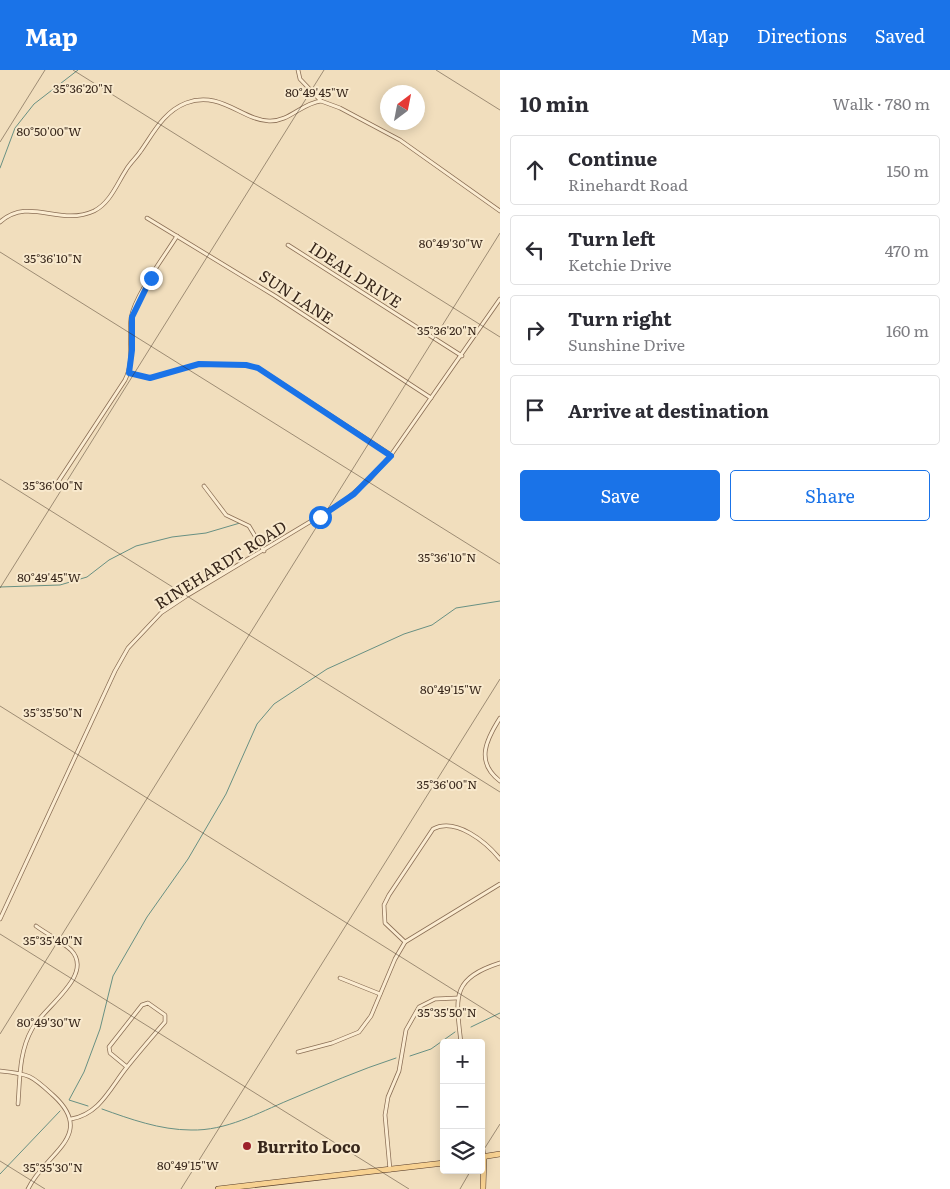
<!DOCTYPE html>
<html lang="en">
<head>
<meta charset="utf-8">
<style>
  body { margin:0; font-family:Literata,serif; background:#f2f2f3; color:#2b2b33 }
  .controls { position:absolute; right:15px; bottom:15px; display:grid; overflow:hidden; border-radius:5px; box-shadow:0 2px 12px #0003 }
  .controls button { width:45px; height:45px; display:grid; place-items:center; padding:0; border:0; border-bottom:1px solid #e1e1e2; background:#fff; color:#2b2b33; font:25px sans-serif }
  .compass { position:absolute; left:380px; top:15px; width:45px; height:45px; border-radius:50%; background:#fff; box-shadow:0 2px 12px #0003; rotate:32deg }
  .stop { position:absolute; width:15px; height:15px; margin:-11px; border:4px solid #1a73e8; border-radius:50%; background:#fff }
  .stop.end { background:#1a73e8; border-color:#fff; box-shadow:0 1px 5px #0008 }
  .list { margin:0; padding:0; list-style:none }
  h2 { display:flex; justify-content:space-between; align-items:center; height:65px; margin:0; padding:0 20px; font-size:21px }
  h2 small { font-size:16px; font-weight:400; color:#7c7c81 }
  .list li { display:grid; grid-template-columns:32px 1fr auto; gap:15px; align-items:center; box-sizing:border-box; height:70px; margin:0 10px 10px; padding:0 10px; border:1px solid #e1e1e2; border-radius:5px }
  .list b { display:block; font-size:19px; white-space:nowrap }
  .list p { margin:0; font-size:16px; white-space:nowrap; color:#7c7c81 }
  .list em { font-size:16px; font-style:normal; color:#7c7c81 }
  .actions { display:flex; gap:10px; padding:15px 20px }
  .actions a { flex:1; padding:11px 0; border:1px solid #1a73e8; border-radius:5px; text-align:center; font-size:18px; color:#1a73e8 }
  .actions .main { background:#1a73e8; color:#fff }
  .icon { flex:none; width:28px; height:28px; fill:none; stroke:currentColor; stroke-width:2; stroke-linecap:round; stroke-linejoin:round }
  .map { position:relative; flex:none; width:500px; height:1119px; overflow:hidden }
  header { display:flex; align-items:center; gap:30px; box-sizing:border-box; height:70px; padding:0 25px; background:#1a73e8; color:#fff }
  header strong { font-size:24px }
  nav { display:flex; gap:28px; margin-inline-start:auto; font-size:18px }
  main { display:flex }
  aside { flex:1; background:#fff }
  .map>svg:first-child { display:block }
</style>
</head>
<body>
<header>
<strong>Map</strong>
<nav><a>Map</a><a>Directions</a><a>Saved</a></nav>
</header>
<main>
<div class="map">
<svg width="500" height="1119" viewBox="0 0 500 1119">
  <rect width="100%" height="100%" fill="#f1debd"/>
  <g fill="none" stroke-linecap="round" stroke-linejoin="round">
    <g stroke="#689083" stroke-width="1">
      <polyline points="0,98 15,58 34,34 78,0"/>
      <polyline points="0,517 60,515 87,507 109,490 136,476 172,467 206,463 240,453"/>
      <polyline points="471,957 500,943"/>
      <polyline points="410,986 431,979 455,962"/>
      <polyline points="88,1036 69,1030 84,1002 100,959 113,906 147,847 188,789 226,724 257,654 274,634 327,599 404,564 432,555 456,538 500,531"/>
      <path d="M 102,1039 C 130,1049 160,1060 191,1060 C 226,1061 258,1043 289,1030 C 325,1015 359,1000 396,988"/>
      <polyline points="0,1104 60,1041"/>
    </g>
    <g stroke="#8a6e55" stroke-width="4.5">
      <g id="minor">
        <polyline points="298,0 300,9 321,31 340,38 400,70 500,141"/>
        <polyline points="147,148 275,226 431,328"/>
        <path d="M 0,152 C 30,126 59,157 94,141 C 110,133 117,114 126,100 C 130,93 136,88 140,82 C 153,64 163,42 186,33 C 220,20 242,50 269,51 C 289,52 302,33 321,31"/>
        <polyline points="288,175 462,286"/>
        <polyline points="129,303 150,308 199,294 246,295 258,298 391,385"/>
        <polyline points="204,416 226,445 249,456 264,481"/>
        <path d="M 54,418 L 125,310 C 135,290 128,269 131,248 C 135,225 164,187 177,166"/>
        <path d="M 500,648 C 486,670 475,692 500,711"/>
        <polyline points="0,849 115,601 128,578 161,543 188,525 343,432 370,409 391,385 500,229"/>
        <path d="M 405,872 L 385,853 L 384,835 L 389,825 L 433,759 C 456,747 486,772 500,789"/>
        <polyline points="340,908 380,924"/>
        <path d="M 461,973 C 456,928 450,909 500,893"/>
        <polyline points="298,982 332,973 359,962 371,946 395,889 405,872 500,814"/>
        <path d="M 0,1001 C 31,1004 32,1006 54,1026 C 97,1066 44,1084 28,1119"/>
        <path d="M 18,1034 C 20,1008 19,982 32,959 C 44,937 95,905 71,880 C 61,871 47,864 36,856"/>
        <path d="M 71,1049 C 100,1044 110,1018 127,997 C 139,982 152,967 165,952 L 165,945 L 148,933 L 142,935 L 109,977 L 110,983 L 127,997"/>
        <polyline points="481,1068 484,1086"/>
        <polyline points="390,1100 385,1045 388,1027 399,1001 406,960 419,937 435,929 457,928"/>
      </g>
    </g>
    <g stroke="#573c2a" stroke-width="6">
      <g id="primary">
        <polyline points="481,1087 500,1084"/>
        <polyline points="218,1119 444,1093"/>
        <polyline points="483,1119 484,1087"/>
      </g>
    </g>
    <use href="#minor" stroke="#fbecd1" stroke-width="3"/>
    <use href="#primary" stroke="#f7d191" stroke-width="5"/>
  </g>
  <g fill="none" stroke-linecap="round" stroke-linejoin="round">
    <polyline stroke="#1a73e8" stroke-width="6" points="151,208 132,247 132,280 129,303 150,308 199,294 246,295 258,298 391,386 354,424 320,447"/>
  </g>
  <path fill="none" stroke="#38271b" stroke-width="1" stroke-opacity="0.45" d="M 73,0 L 500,267M 436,0 L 500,40M 0,72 L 45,0M 0,182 L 500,494M 0,409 L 500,722M 0,518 L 324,0M 0,636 L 500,949M 0,864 L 409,1119M 0,964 L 500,163M 481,1084 L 500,1054M 0,1091 L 45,1119M 181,1119 L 500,609M 460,1119 L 471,1100"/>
  <circle fill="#9d212a" stroke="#f8e9cd" stroke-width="2" cx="247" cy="1076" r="5"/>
  <g text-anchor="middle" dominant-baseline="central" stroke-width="4" stroke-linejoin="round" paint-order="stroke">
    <g font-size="16" fill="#38271b" stroke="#f8e9cd">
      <text transform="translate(356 204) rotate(33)">IDEAL DRIVE</text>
      <text transform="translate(297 226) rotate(33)">SUN LANE</text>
      <text transform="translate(220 494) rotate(-32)">RINEHARDT ROAD</text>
    </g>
    <g font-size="16" font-weight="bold" fill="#38271b" stroke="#f8e9cd" text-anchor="start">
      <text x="257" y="1076">Burrito Loco</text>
    </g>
  </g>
  <g font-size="12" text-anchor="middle" fill="#38271b" stroke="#f8e9cd" stroke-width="4" stroke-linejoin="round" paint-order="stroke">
    <text x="83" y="23">35°36'20"N</text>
    <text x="317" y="27">80°49'45"W</text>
    <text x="49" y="66">80°50'00"W</text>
    <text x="451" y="178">80°49'30"W</text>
    <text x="53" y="193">35°36'10"N</text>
    <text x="447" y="265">35°36'20"N</text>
    <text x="53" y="420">35°36'00"N</text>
    <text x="447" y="492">35°36'10"N</text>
    <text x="49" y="512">80°49'45"W</text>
    <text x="451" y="624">80°49'15"W</text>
    <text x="53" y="647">35°35'50"N</text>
    <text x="447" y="719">35°36'00"N</text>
    <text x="53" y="875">35°35'40"N</text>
    <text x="447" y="947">35°35'50"N</text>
    <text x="49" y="957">80°49'30"W</text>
    <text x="188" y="1100">80°49'15"W</text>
    <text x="53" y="1102">35°35'30"N</text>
  </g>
</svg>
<div class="controls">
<button>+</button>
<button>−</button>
<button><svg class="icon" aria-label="layers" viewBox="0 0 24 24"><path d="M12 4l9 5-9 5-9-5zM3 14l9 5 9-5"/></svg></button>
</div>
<svg class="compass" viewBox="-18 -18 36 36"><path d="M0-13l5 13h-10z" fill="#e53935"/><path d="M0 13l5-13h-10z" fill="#7c7c81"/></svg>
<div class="stop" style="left:320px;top:447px"></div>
<div class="stop end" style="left:151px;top:208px"></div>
</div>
<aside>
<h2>10 min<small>Walk · 780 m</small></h2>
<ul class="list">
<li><svg class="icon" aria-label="ahead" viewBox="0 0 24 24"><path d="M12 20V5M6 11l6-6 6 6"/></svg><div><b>Continue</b><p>Rinehardt Road</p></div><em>150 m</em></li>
<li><svg class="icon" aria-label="left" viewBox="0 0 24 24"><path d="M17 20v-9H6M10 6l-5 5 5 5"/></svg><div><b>Turn left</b><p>Ketchie Drive</p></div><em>470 m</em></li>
<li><svg class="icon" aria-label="right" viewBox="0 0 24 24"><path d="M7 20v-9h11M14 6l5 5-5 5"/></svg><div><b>Turn right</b><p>Sunshine Drive</p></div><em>160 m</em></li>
<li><svg class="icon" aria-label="arrive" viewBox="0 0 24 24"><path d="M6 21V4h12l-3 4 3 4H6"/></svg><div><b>Arrive at destination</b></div></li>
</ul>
<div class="actions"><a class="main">Save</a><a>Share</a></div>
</aside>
</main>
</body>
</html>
